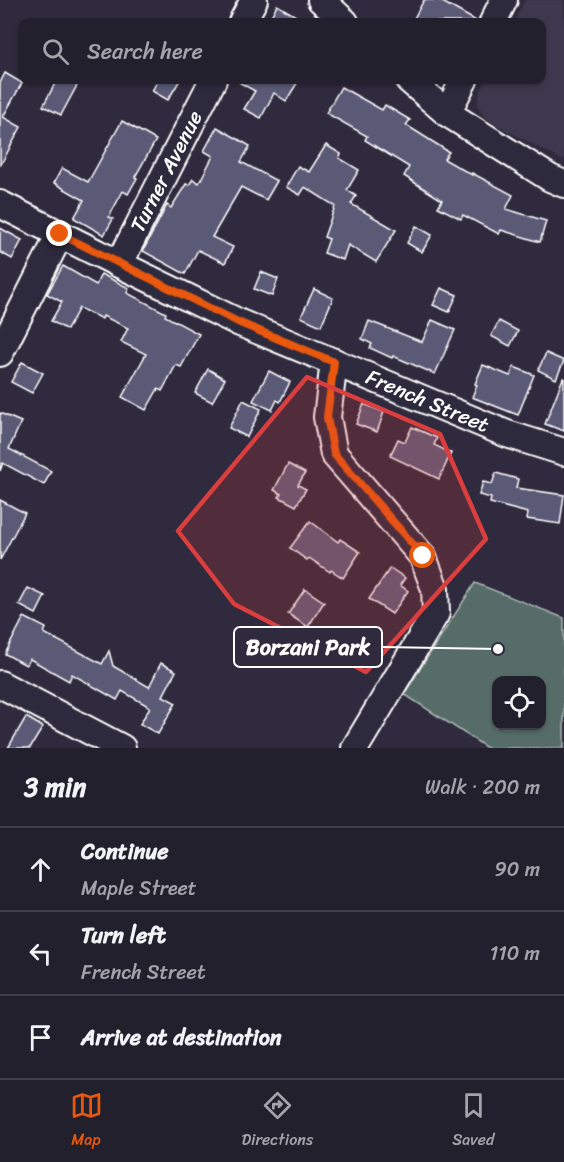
<!DOCTYPE html>
<html lang="en">
<head>
<meta charset="utf-8">
<style>
  body { margin:0; font-family:Sriracha,sans-serif; background:#2f2d3a; color:#f1f3f6 }
  .controls { position:absolute; right:18px; bottom:18px; display:grid; overflow:hidden; border-radius:12px; box-shadow:0 2px 4px #0004 }
  .controls button { width:54px; height:54px; display:grid; place-items:center; padding:0; border:0; border-bottom:2px solid #403e4a; background:#23202e; color:#f1f3f6; font:30px sans-serif }
  .stop { position:absolute; width:18px; height:18px; margin:-14px; border:4px solid #ea580c; border-radius:50%; background:#fff }
  .stop.end { background:#ea580c; border-color:#fff; box-shadow:0 2px 6px #0008 }
  .list { margin:0; padding:0; list-style:none }
  h2 { display:flex; justify-content:space-between; align-items:center; height:78px; margin:0; padding:0 24px; font-size:26px }
  h2 small { font-size:20px; font-weight:400; color:#a3a3aa }
  .list li { display:grid; grid-template-columns:39px 1fr auto; gap:18px; align-items:center; box-sizing:border-box; height:84px; padding:0 24px; border-top:2px solid #403e4a }
  .list b { display:block; font-size:22px; white-space:nowrap }
  .list p { margin:0; font-size:20px; white-space:nowrap; color:#a3a3aa }
  .list em { font-size:20px; font-style:normal; color:#a3a3aa }
  .icon { flex:none; width:33px; height:33px; fill:none; stroke:currentColor; stroke-width:2; stroke-linecap:round; stroke-linejoin:round }
  .map { position:relative; flex:none; width:564px; height:748px; overflow:hidden }
  .search { position:absolute; background:#23202e; box-shadow:0 2px 4px #0004; left:18px; right:18px; top:18px; height:66px; display:flex; align-items:center; gap:15px; box-sizing:border-box; padding:0 21px; border-radius:12px; color:#a3a3aa; font-size:22px }
  .sheet { height:330px; background:#23202e }
  nav { display:flex; justify-content:space-around; align-items:center; box-sizing:border-box; height:84px; border-top:2px solid #403e4a; background:#23202e; font-size:16px; color:#a3a3aa }
  nav a { display:grid; justify-items:center; gap:3px }
  nav .on { color:#ea580c }
  .map>svg:first-child { display:block }
</style>
</head>
<body>
<div class="map">
<svg width="564" height="748" viewBox="0 0 564 748">
  <rect width="100%" height="100%" fill="#2f2a3d"/>
  <filter id="ink" filterUnits="userSpaceOnUse"><feTurbulence type="fractalNoise" baseFrequency=".0167" numOctaves="2"/><feDisplacementMap in="SourceGraphic" scale="12" xChannelSelector="R" yChannelSelector="G"/><feConvolveMatrix kernelMatrix="1 2 1 2 8 2 1 2 1" color-interpolation-filters="sRGB"/></filter>
  <g filter="url(#ink)">
    <polygon fill="#3c384e" points="525,0 564,0 564,161 491,122 483,115 478,105 479,93 486,80 542,80 542,22 514,22"/>
    <path fill="#576c67" stroke="#abb6b3" stroke-width="1.5" fill-rule="evenodd" d="M 475,583 L 564,618 L 564,748 L 487,748 L 404,694 ZM 496,680 L 542,680 L 542,726 L 496,726 Z"/>
    <g fill="#5a5a77" stroke="#fff" stroke-width="1.5">
      <polygon points="424,0 439,0 478,22 412,22"/>
      <polygon points="277,5 306,22 268,22"/>
      <polygon points="5,73 22,83 3,117 21,127 0,166 0,83"/>
      <polygon points="57,80 80,80 61,115 43,106"/>
      <polygon points="158,80 180,80 168,100 152,91"/>
      <polygon points="235,80 299,80 286,101 274,93 261,118 244,109 255,91"/>
      <polygon points="341,87 382,110 385,105 410,120 406,125 449,152 444,159 472,175 472,173 513,195 506,209 546,221 540,242 501,230 499,234 463,215 461,219 438,207 442,200 404,176 409,167 365,140 367,136 326,113"/>
      <polygon points="122,121 156,140 135,177 137,178 128,194 123,191 109,217 113,219 104,235 74,218 84,200 54,183 62,168 88,182"/>
      <polygon points="217,127 250,146 241,162 277,181 266,200 241,187 212,237 233,247 225,263 198,250 185,274 143,251 167,205 171,208 186,184 189,185 193,179 199,183 213,156 204,151"/>
      <polygon points="326,145 341,154 339,158 359,170 347,190 356,196 351,204 396,230 376,262 348,245 343,260 324,253 329,239 324,237 335,206 305,187 300,195 286,187 298,166 309,172"/>
      <polygon points="416,226 432,235 422,252 407,243"/>
      <polygon points="0,228 22,240 12,259 0,252"/>
      <polygon points="63,266 96,285 101,274 129,288 127,293 166,313 165,316 199,334 181,367 176,365 162,391 158,389 146,410 122,397 146,354 121,342 128,328 103,316 102,319 79,308 67,330 51,321 62,302 47,294"/>
      <polygon points="261,272 278,279 272,296 254,289"/>
      <polygon points="441,288 457,295 449,312 433,305"/>
      <polygon points="314,289 333,298 321,326 301,317"/>
      <polygon points="432,320 455,330 435,374 393,356 392,358 370,348 372,344 362,339 369,321 422,342"/>
      <polygon points="499,321 518,331 510,346 491,336"/>
      <polygon points="546,353 564,361 556,379 538,370"/>
      <polygon points="22,362 43,373 32,393 11,382"/>
      <polygon points="483,365 510,376 514,367 534,375 518,415 472,397 477,385 475,384"/>
      <polygon points="208,369 225,379 212,402 195,393"/>
      <polygon points="269,371 290,382 280,402 277,400 272,410 253,401"/>
      <polygon points="563,378 564,378 564,431 545,424"/>
      <polygon points="243,400 261,409 247,437 229,428"/>
      <polygon points="364,404 384,412 377,432 356,424"/>
      <polygon points="0,413 21,422 9,449 51,471 44,485 3,463 0,471"/>
      <polygon points="412,427 437,438 434,445 451,453 439,479 390,456 398,439 405,442"/>
      <polygon points="288,464 305,473 298,485 306,489 296,506 279,497 281,494 274,490"/>
      <polygon points="496,473 518,479 516,488 564,495 560,524 527,519 528,513 490,503 491,498 479,495 483,482 492,484"/>
      <polygon points="0,500 25,513 0,560"/>
      <polygon points="310,521 338,542 340,539 360,552 343,578 331,570 330,572 309,558 307,560 290,548"/>
      <polygon points="390,568 405,578 400,585 408,591 392,614 369,599"/>
      <polygon points="28,588 45,596 36,614 19,605"/>
      <polygon points="305,589 324,602 308,627 288,614"/>
      <polygon points="24,617 46,628 44,633 102,664 109,651 113,666 149,687 161,663 176,671 163,696 176,703 158,734 140,724 150,707 122,691 117,700 72,674 69,681 30,659 26,665 5,654"/>
      <polygon points="26,717 43,727 30,748 8,748"/>
    </g>
    <g fill="none" stroke-linecap="round" stroke-linejoin="round">
      <g stroke="#fff" stroke-width="30">
        <g id="minor">
          <polyline points="321,0 345,22"/>
          <polyline points="242,22 254,0"/>
          <polyline points="493,22 504,0"/>
          <polyline points="409,80 447,113 550,178 564,184"/>
          <polyline points="447,113 464,80"/>
          <path id="s1" d="M 0,204 L 119,264 L 240,323 L 507,434 L 564,452"/>
          <path id="s2" d="M 119,264 L 213,80"/>
          <polyline points="0,353 60,234"/>
          <polyline points="334,362 327,417 334,454 423,557 435,589 436,613 355,748"/>
          <polyline points="0,684 122,748"/>
        </g>
      </g>
      <use href="#minor" stroke="#2f2a3d" stroke-width="26"/>
    </g>
  </g>
  <g fill="none" stroke-linecap="round" stroke-linejoin="round" filter="url(#ink)">
    <polyline stroke="#ea580c" stroke-width="8" points="60,234 240,323 334,362 327,417 334,454 423,556"/>
  </g>
  <path fill="#da3e3e" fill-opacity="0.2" stroke="#da3e3e" stroke-width="4.5" stroke-linejoin="round" d="M 307,377 L 440,434 L 486,539 L 366,672 L 234,604 L 178,531 Z"/>
  <g text-anchor="middle" dominant-baseline="central" stroke-width="4.5" stroke-linejoin="round" paint-order="stroke">
    <g font-size="21" fill="#fff" stroke="#2f2a3d">
      <text stroke="none"><textPath href="#s2" startOffset="104">Turner Avenue</textPath></text>
      <text stroke="none"><textPath href="#s1" startOffset="471">French Street</textPath></text>
    </g>
  </g>
  <path fill="none" stroke="#fff" stroke-width="2" d="M498 649L382 647"/>
  <circle fill="#fff" stroke="#2f2a3d" stroke-width="2" cx="498" cy="649" r="6"/>
  <rect fill="#2f2a3d" stroke="#fff" stroke-width="2" x="234" y="627" width="148" height="40" rx="6"/>
  <g font-size="22" text-anchor="middle" font-weight="bold" fill="#fff">
    <text x="308" y="655">Borzani Park</text>
  </g>
</svg>
<div class="controls">
<button><svg class="icon" aria-label="locate" viewBox="0 0 24 24"><circle cx="12" cy="12" r="6"/><path d="M12 2v4M12 18v4M2 12h4M18 12h4"/></svg></button>
</div>
<div class="stop" style="left:423px;top:556px"></div>
<div class="stop end" style="left:60px;top:234px"></div>
<div class="search"><svg class="icon" aria-label="search" viewBox="0 0 24 24"><circle cx="10" cy="10" r="6"/><path d="M15 15l6 6"/></svg>Search here</div>
</div>
<section class="sheet">
<h2>3 min<small>Walk · 200 m</small></h2>
<ul class="list">
<li><svg class="icon" aria-label="ahead" viewBox="0 0 24 24"><path d="M12 20V5M6 11l6-6 6 6"/></svg><div><b>Continue</b><p>Maple Street</p></div><em>90 m</em></li>
<li><svg class="icon" aria-label="left" viewBox="0 0 24 24"><path d="M17 20v-9H6M10 6l-5 5 5 5"/></svg><div><b>Turn left</b><p>French Street</p></div><em>110 m</em></li>
<li><svg class="icon" aria-label="arrive" viewBox="0 0 24 24"><path d="M6 21V4h12l-3 4 3 4H6"/></svg><div><b>Arrive at destination</b></div></li>
</ul>
</section>
<nav>
<a class="on"><svg class="icon" aria-label="map" viewBox="0 0 24 24"><path d="M3 6l6-2 6 2 6-2v14l-6 2-6-2-6 2zM9 4v14M15 6v14"/></svg>Map</a>
<a><svg class="icon" aria-label="directions" viewBox="0 0 24 24"><path d="M12 3l9 9-9 9-9-9zM9 14v-3h6M13 9l2 2-2 2"/></svg>Directions</a>
<a><svg class="icon" aria-label="saved" viewBox="0 0 24 24"><path d="M7 4h10v16l-5-4-5 4z"/></svg>Saved</a>
</nav>
</body>
</html>
